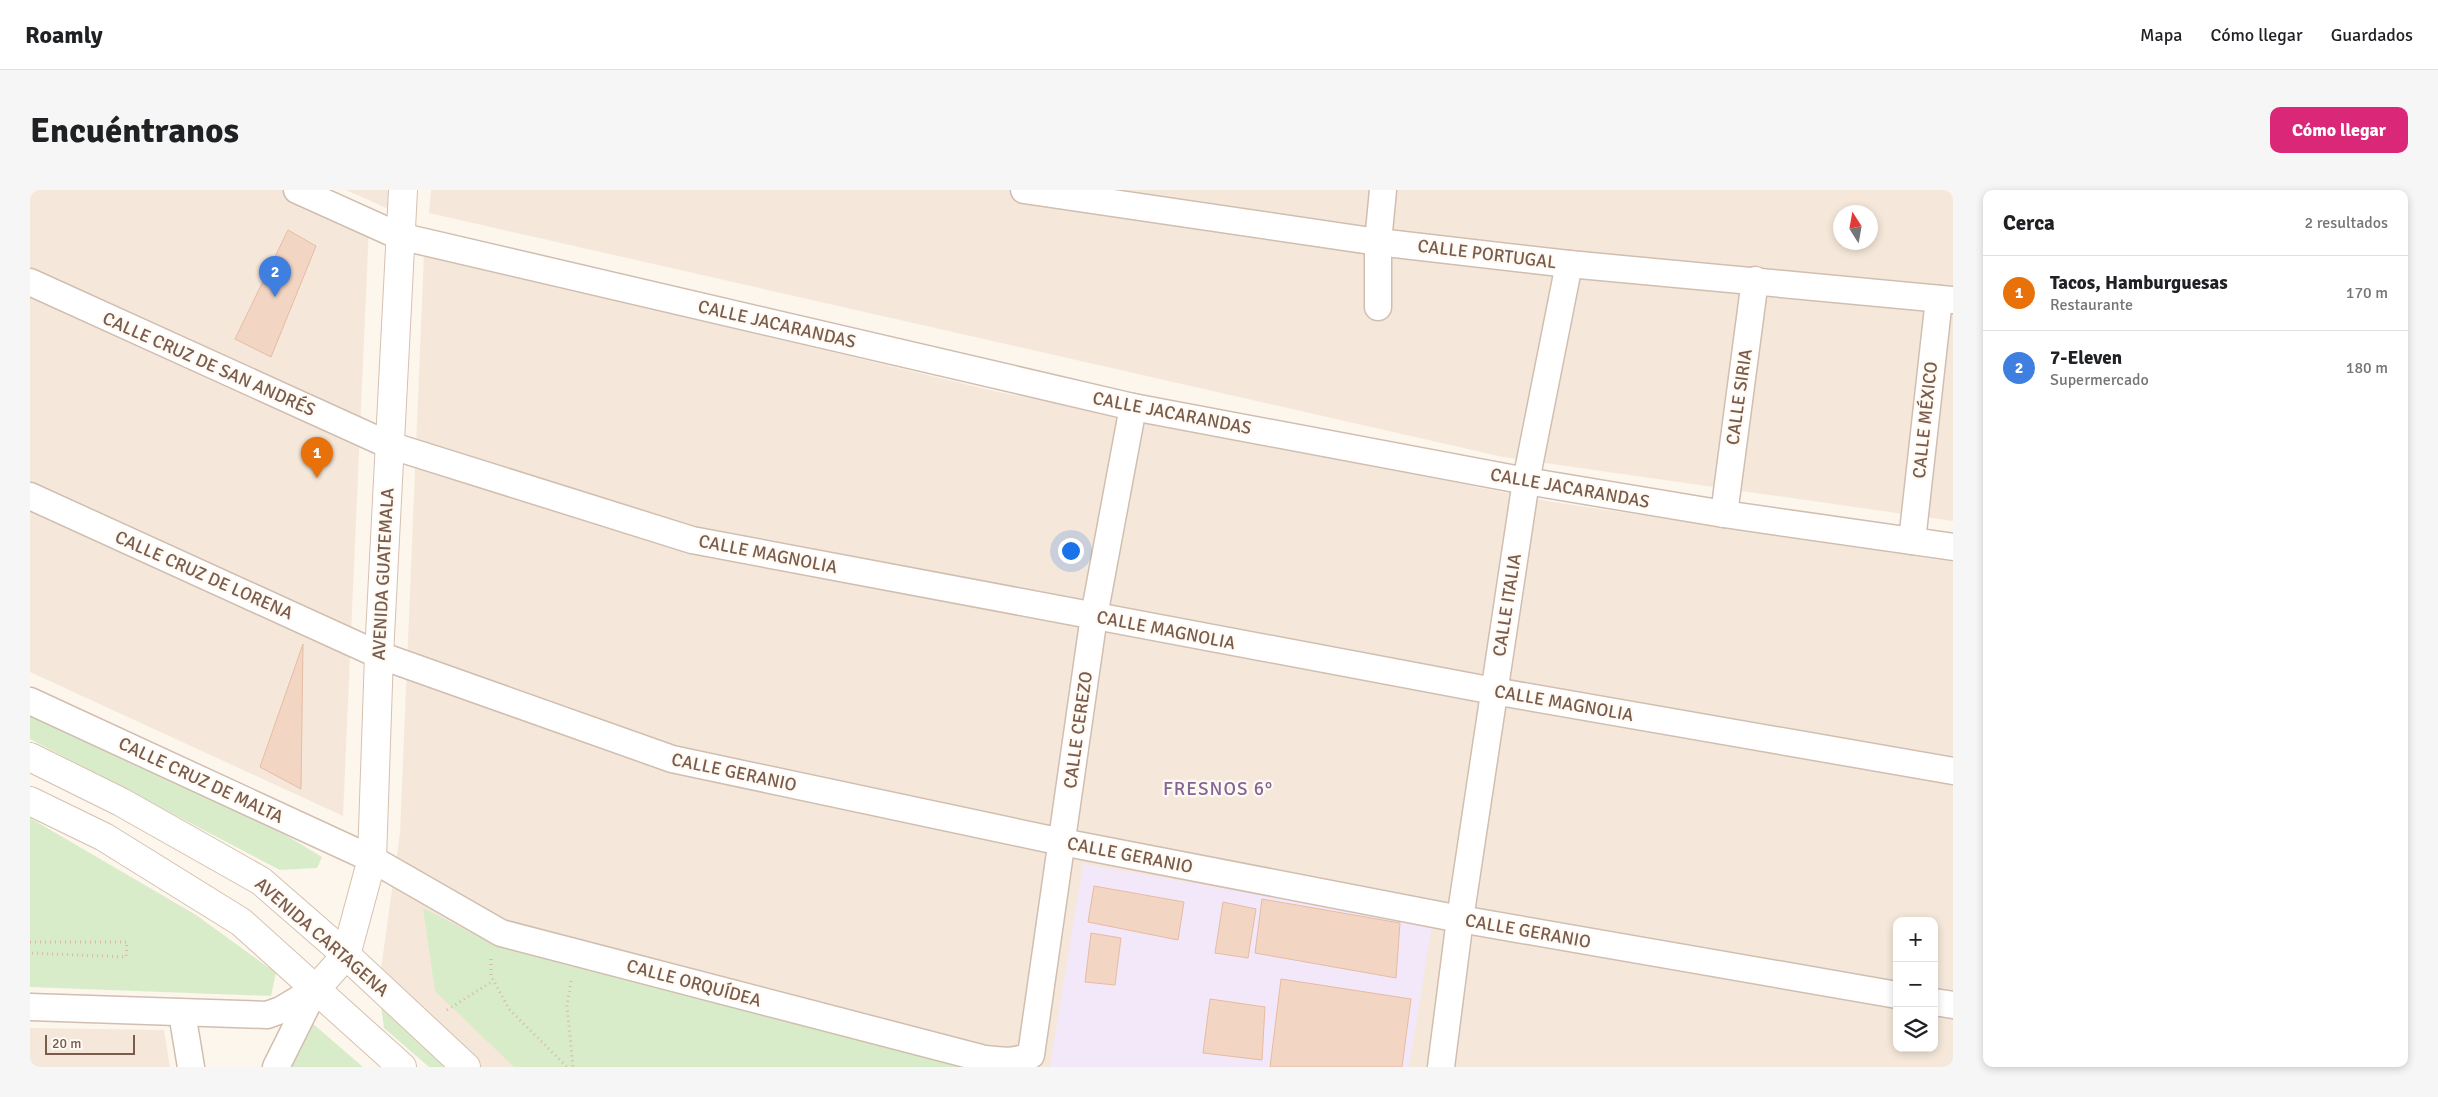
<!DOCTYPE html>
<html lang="es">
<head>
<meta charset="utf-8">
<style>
  body { margin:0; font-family:Signika,sans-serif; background:#f6f6f6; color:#202124 }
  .controls { position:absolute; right:15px; bottom:15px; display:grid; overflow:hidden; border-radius:10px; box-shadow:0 2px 8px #0003 }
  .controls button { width:45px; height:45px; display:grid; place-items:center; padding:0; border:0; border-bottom:1px solid #e0e0e0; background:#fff; color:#202124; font:25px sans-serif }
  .compass { position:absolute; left:1803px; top:15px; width:45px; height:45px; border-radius:50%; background:#fff; box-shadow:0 2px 8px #0003; rotate:349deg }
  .scale { position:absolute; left:15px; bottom:12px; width:90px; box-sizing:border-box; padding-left:5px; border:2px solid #7a5c4d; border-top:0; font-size:14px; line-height:18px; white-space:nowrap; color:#7a5c4d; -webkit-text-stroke:4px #fffaf3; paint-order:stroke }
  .you { position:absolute; left:1040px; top:360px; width:18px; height:18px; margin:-12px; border:4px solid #fff; border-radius:50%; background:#1a73e8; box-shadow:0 0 0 8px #1a73e833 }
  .badge { display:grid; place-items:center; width:32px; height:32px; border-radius:50%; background:#db2777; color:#fff; font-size:16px; font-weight:700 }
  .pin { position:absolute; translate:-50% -41px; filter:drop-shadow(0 1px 2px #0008) }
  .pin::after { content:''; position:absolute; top:26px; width:18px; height:15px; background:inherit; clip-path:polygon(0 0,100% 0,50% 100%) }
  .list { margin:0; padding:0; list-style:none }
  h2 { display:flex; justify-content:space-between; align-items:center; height:65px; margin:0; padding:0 20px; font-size:21px }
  h2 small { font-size:16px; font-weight:400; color:#757577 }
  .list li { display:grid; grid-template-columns:32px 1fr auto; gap:15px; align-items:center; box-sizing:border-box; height:75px; padding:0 20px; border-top:1px solid #e0e0e0 }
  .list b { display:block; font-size:19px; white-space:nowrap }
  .list p { margin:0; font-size:16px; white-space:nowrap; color:#757577 }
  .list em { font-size:16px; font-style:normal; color:#757577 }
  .icon { flex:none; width:28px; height:28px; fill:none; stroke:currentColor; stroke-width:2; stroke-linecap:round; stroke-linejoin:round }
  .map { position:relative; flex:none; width:1923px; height:877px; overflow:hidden; border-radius:10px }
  header { display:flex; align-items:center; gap:30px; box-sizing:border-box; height:70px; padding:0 25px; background:#fff; border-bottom:1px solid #e0e0e0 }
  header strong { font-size:24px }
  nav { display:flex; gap:28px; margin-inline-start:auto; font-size:18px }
  .intro { display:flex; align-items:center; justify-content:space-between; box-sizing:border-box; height:120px; padding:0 30px }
  h1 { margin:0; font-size:35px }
  .button { padding:12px 22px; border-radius:10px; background:#db2777; color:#fff; font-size:18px; font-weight:700 }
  main { display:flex; gap:30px; padding:0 30px }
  aside { flex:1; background:#fff; border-radius:10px; box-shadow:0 2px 8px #0003 }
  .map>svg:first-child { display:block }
</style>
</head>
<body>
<header>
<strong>Roamly</strong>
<nav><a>Mapa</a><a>Cómo llegar</a><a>Guardados</a></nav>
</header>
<div class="intro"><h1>Encuéntranos</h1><a class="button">Cómo llegar</a></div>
<main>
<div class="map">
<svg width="1923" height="877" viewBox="0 0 1923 877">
  <rect width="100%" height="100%" fill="#fdf6ec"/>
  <g fill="#f5e8da" fill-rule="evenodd">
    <polygon points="0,0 258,0 339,37 313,626 0,482"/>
    <polygon points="316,0 363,0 361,20"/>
    <path d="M 401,0 L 1923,0 L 1923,331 L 1473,267 L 399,23 ZM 1810,22 L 1840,22 L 1840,52 L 1810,52 Z"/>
    <path d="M 394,64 L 964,201 L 1517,311 L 1923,372 L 1923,877 L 435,877 L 348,800 L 370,643 ZM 1867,731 L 1904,731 L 1904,858 L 1867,858 Z"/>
    <polygon points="0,838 134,840 140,877 0,877"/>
  </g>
  <polygon fill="#f3e8fa" points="1053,674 1402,735 1379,877 1020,877"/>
  <g fill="#d8ecc9">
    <polygon points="0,522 239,635 292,667 287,678 250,680 0,549"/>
    <polygon points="0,628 166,725 246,783 241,806 0,797"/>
    <polygon points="393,718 465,755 944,877 484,877 405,801"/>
    <polygon points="351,815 423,877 399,877 354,838"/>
    <polygon points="282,833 333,877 260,877"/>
  </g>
  <g fill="#f3d5c3" stroke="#e6bba3">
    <polygon points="258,40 286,56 241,167 205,149"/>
    <polygon points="273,454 271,599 230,577"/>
    <polygon points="1064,696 1154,712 1148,750 1058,732"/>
    <polygon points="1232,709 1370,733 1366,788 1225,763"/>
    <polygon points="1193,712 1226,719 1218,768 1185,763"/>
    <polygon points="1061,743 1091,748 1085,795 1055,792"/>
    <polygon points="1251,789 1381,809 1372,877 1240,877"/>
    <polygon points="1180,809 1235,817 1232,870 1173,863"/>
  </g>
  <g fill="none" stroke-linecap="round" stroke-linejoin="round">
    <g stroke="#d1beb0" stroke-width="29">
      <g id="street">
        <polyline points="267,0 369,46 1103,217 1496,291 1694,324 1923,357"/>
        <polyline points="994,0 1348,52 1539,74 1923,110"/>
        <polyline points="0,92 359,255 662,350 1464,501 1923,581"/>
        <polyline points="1348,117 1348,52 1353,0"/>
        <polyline points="0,306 349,465 642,569 1032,652 1430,729 1867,805"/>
        <polyline points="1694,324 1725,90"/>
        <polyline points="1882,351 1909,109"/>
        <path d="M 0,511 L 342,669 L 471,743 L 955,869 C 972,871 985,873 1001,865 L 1064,426 L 1103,217"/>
        <polyline points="1904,812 1923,815"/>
        <polyline points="0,817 237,825 251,820 286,799"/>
        <polyline points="152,823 161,877"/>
        <polyline points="246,877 285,799"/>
        <polyline points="1411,877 1430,729 1496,291 1539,74"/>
      </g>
    </g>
    <g stroke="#d6c0b0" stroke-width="30">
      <g id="secondary">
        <polyline points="0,567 91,612 231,691 316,765 436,877"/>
        <polyline points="0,611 74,647 211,732 372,877"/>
        <polyline points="286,799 316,765 342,669 349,465 373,0"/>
      </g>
    </g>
    <g stroke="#d9b8a5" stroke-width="3" stroke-dasharray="1 4" stroke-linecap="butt">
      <polyline points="0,752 97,752 96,767 0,763"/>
      <polyline points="461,769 461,786 479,819 537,877"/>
      <polyline points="541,791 537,816 543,877"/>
      <polyline points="417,820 463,791"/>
    </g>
    <use href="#street" stroke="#fff" stroke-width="26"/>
    <use href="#secondary" stroke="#fff" stroke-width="28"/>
  </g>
  <g text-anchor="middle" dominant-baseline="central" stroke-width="4.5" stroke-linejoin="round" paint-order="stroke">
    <g font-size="18" fill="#7a5c4d" stroke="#fffaf3">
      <text transform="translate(1457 64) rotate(7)">CALLE PORTUGAL</text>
      <text transform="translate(747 134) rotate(13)">CALLE JACARANDAS</text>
      <text transform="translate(179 174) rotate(24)">CALLE CRUZ DE SAN ANDRÉS</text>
      <text transform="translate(1709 207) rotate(-82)">CALLE SIRIA</text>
      <text transform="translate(1142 223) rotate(11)">CALLE JACARANDAS</text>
      <text transform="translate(1895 230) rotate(-84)">CALLE MÉXICO</text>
      <text transform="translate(1540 298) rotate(10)">CALLE JACARANDAS</text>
      <text transform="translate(738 364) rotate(11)">CALLE MAGNOLIA</text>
      <text transform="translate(353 384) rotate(-87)">AVENIDA GUATEMALA</text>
      <text transform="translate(174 385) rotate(24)">CALLE CRUZ DE LORENA</text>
      <text transform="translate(1477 415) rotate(-81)">CALLE ITALIA</text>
      <text transform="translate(1136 440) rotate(11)">CALLE MAGNOLIA</text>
      <text transform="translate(1534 513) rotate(10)">CALLE MAGNOLIA</text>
      <text transform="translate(1048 540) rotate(-82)">CALLE CEREZO</text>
      <text transform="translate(704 582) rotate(12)">CALLE GERANIO</text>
      <text transform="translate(171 590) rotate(25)">CALLE CRUZ DE MALTA</text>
      <text transform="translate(1100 665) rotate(11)">CALLE GERANIO</text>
      <text transform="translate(1498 741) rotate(10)">CALLE GERANIO</text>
      <text transform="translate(292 747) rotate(41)">AVENIDA CARTAGENA</text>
      <text transform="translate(664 793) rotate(15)">CALLE ORQUÍDEA</text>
    </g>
    <g font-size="19" letter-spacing="1" fill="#846695" stroke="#fffaf3">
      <text x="1188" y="599">FRESNOS 6°</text>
    </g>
  </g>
</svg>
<div class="controls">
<button>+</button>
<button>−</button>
<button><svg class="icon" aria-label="layers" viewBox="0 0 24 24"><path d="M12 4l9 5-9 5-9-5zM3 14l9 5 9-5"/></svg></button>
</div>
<svg class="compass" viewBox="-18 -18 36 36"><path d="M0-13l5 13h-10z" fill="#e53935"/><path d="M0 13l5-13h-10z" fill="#757577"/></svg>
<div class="scale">20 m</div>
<div class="you"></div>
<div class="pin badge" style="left:287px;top:288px;background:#e8710a">1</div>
<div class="pin badge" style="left:245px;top:107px;background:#3f7fe0">2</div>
</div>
<aside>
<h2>Cerca<small>2 resultados</small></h2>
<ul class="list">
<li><span class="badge" style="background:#e8710a">1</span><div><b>Tacos, Hamburguesas</b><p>Restaurante</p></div><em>170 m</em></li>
<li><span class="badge" style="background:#3f7fe0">2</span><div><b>7-Eleven</b><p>Supermercado</p></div><em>180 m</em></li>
</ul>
</aside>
</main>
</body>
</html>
